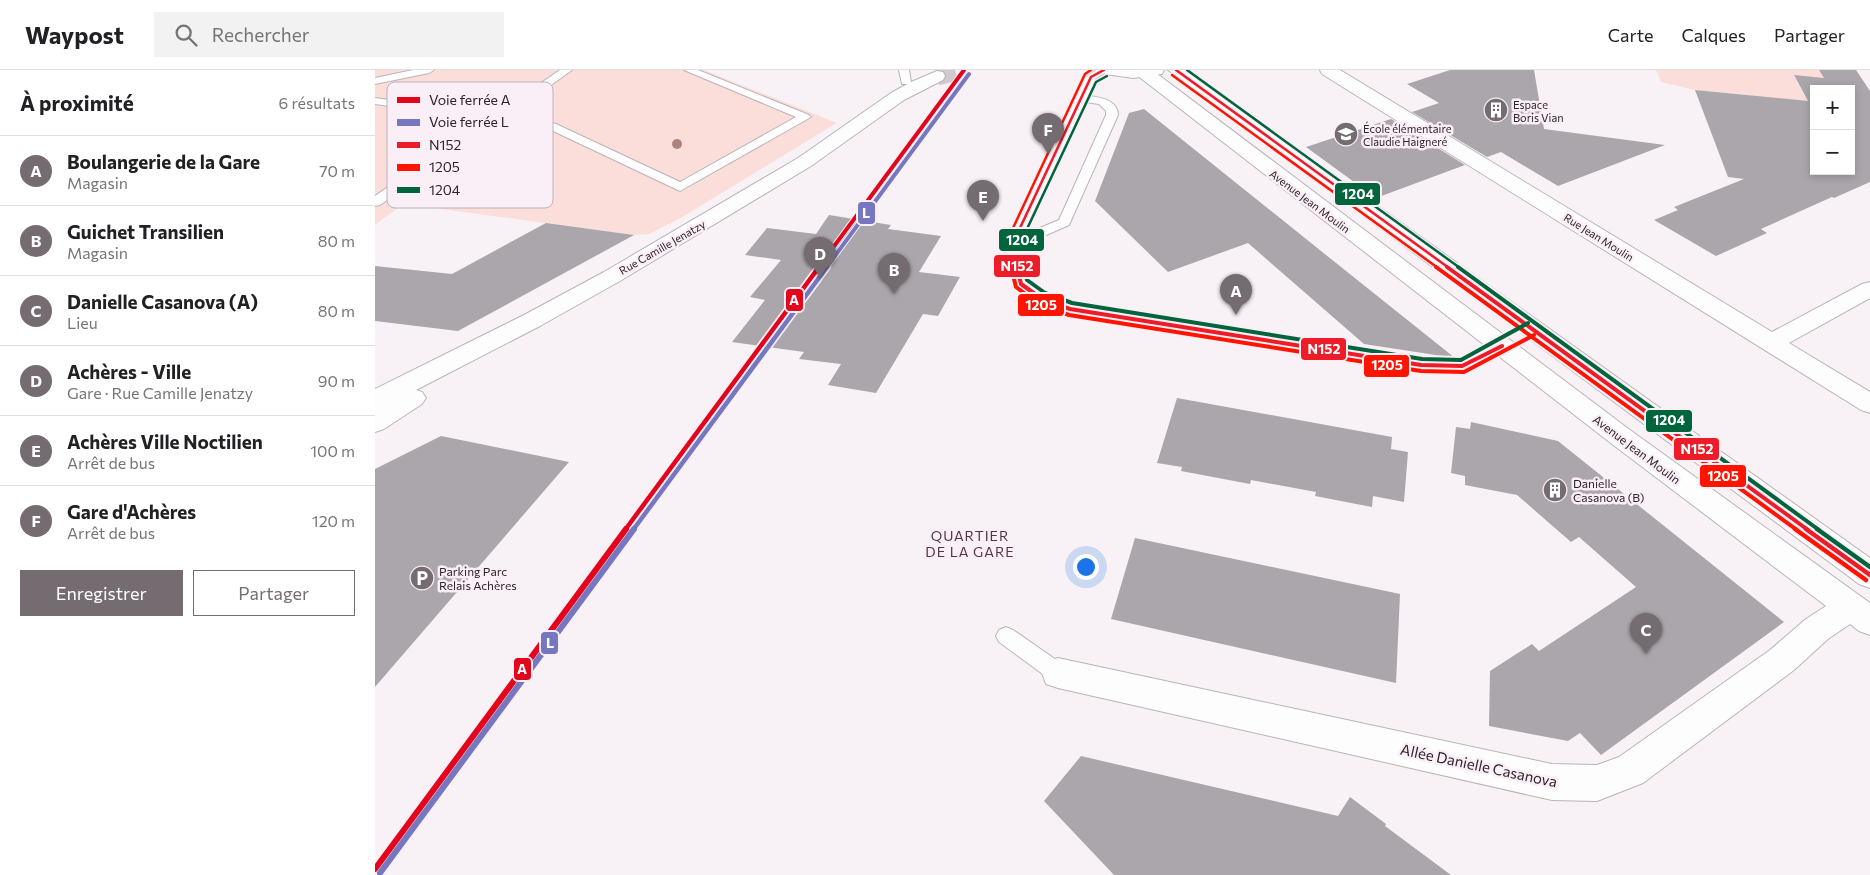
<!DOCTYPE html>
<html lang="fr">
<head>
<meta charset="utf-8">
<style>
  body { margin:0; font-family:Commissioner,sans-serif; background:#f2f2f2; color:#202124 }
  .controls { position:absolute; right:15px; top:15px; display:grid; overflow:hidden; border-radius:0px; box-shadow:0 2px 8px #0003 }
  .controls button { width:45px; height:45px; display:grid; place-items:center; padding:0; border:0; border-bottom:1px solid #e0e0e0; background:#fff; color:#202124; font:25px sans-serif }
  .you { position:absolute; left:710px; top:496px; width:18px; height:18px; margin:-12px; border:4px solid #fff; border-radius:50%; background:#1a73e8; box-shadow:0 0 0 8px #1a73e833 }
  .badge { display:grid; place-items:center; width:32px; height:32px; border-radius:50%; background:#756c72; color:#fff; font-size:16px; font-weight:700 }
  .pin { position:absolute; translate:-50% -41px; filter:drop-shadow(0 1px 2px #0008) }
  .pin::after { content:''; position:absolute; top:26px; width:18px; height:15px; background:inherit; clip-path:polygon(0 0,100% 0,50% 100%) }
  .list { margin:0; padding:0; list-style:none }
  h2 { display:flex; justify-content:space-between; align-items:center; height:65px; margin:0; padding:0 20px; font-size:21px }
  h2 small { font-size:16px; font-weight:400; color:#757577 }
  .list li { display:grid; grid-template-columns:32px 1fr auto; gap:15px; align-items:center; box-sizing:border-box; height:70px; padding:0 20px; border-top:1px solid #e0e0e0 }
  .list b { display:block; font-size:19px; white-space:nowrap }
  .list p { margin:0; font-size:16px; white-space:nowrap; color:#757577 }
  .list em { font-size:16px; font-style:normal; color:#757577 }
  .actions { display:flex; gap:10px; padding:15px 20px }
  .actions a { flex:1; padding:11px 0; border:1px solid #756c72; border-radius:0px; text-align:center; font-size:18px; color:#756c72 }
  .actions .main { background:#756c72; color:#fff }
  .icon { flex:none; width:28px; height:28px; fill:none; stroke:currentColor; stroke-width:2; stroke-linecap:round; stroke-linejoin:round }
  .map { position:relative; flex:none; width:1495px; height:805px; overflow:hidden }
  header { display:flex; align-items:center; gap:30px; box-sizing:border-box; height:70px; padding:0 25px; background:#fff; border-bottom:1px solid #e0e0e0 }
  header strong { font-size:24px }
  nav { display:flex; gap:28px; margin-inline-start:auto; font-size:18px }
  .search { width:350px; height:45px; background:#f2f2f2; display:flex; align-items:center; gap:12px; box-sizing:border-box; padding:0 18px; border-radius:0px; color:#757577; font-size:19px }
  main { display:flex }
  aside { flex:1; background:#fff }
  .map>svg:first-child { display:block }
</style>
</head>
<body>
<header>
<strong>Waypost</strong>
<div class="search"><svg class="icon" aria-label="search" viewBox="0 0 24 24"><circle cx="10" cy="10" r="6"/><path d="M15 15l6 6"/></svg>Rechercher</div>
<nav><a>Carte</a><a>Calques</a><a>Partager</a></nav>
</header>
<main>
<aside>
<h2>À proximité<small>6 résultats</small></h2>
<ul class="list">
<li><span class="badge">A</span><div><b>Boulangerie de la Gare</b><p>Magasin</p></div><em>70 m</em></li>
<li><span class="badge">B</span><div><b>Guichet Transilien</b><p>Magasin</p></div><em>80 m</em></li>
<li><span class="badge">C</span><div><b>Danielle Casanova (A)</b><p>Lieu</p></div><em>80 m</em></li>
<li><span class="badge">D</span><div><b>Achères - Ville</b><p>Gare · Rue Camille Jenatzy</p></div><em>90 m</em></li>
<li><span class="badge">E</span><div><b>Achères Ville Noctilien</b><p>Arrêt de bus</p></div><em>100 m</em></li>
<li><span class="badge">F</span><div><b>Gare d'Achères</b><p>Arrêt de bus</p></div><em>120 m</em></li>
</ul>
<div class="actions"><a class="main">Enregistrer</a><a>Partager</a></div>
</aside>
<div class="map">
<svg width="1495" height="805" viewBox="0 0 1495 805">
  <rect width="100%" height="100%" fill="#f8f2f6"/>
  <g fill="#fbdeda">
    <polygon points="0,0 329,0 462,53 304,149 274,164 259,165 28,134 0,155"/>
    <polygon points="1281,0 1444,0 1453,9 1419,6 1438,41 1374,25 1320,20 1286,12"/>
  </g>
  <g fill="#aba6ac" fill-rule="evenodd">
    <polygon points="1075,0 1159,0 1169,59 1290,75 1183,116 1126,82 1112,87 1037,42 1064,33 1032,14"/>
    <path d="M 1444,0 L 1481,0 L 1495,21 L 1495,112 L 1459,128 L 1457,127 L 1386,159 L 1392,163 L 1341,186 L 1279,150 L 1303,140 L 1299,137 L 1369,109 L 1353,107 L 1320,20 L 1433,31 L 1419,5 L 1449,8 ZM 1439,19 L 1476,19 L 1476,101 L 1439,101 Z"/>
    <polygon points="769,39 956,189 1080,288 989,274 873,173 793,202 720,131 754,43"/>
    <polygon points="1016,49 1090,95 1001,128 931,77"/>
    <polygon points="454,145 516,155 513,159 566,166 544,202 585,207 563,246 548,244 501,323 453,315 466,294 424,289 429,282 357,272 390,230 375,227 406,190 370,185 392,158 441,164"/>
    <polygon points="171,153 259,165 83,261 0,251 0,196 77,204"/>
    <polygon points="802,328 1017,367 1016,379 1033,382 1029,432 998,426 997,437 940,426 941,422 876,410 875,414 806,401 807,397 782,393"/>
    <polygon points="1096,352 1183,371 1409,552 1226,685 1205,663 1193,671 1114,656 1115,601 1157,574 1164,581 1261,517 1204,467 1196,472 1142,425 1090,415 1090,406 1076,403 1081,357 1095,359"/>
    <polygon points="66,366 194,392 0,617 0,399"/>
    <polygon points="760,468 1025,524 1021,613 736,549"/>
    <polygon points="706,686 963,746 975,727 1011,754 1010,756 1076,805 739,805 669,731"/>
  </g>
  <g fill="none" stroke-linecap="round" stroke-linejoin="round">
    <polyline stroke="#d0c9cd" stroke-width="19" stroke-dasharray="19 9" stroke-linecap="butt" points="562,6 586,0"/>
    <g stroke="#bab3b8" stroke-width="2">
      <g id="lane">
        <polygon points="38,0 59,0 54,3 0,14 0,8"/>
        <path d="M 185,0 L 197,0 L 161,26 L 167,30 L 165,32 L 143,48 L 181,54 L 305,112 L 421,47 L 309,0 L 323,0 L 434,45 L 436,47 L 305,121 L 174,59 L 135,54 L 110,71 L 93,73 L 5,135 L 0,136 L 0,126 L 81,70 L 73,65 L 75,63 L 97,48 L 0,34 L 0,28 L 105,42 L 131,25 L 150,24 ZM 137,30 L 153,31 L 103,65 L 88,64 Z"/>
        <polygon points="524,0 534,0 536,12 535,14 527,14"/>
        <path d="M 721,0 L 734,0 L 720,9 L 713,26 C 725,27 743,30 743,45 L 694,155 L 644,177 L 653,212 L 672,226 L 697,235 L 1046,290 L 1085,291 L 1127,271 L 1132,272 L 1135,276 L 1132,280 L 1087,301 L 1046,300 L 695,244 L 662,232 L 641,217 L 630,175 L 711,7 ZM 710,32 L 724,34 L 731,41 L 731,45 L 684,150 L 648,165 Z"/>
        <polygon points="631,557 638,560 690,596 693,603 690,610 683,613 676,610 624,572 621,566 624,560"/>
      </g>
    </g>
    <g stroke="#bab3b8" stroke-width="2">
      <g id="street">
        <polygon points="762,0 777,0 1255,360 1495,533 1495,565 1484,561 1475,554 1453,569 1419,600 1268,713 1222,731 1177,730 683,618 671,614 667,603 671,592 683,588 1177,694 1222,695 1244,687 1395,580 1431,549 1451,536 1237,374 763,6 761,2"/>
        <polygon points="793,0 812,0 1495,488 1495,518 1484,514"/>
        <polygon points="945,0 965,0 1397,262 1487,214 1495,212 1495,228 1414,273 1495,322 1495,343 1486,340 947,4"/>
      </g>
    </g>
    <g stroke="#bab3b8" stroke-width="2">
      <g id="secondary">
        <polygon points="728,0 789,0 787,4 758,8 730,4"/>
        <polygon points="562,1 568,2 570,6 568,10 529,30 436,96 245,211 165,256 41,320 47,322 51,328 47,334 9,359 0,362 0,319 149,245 229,202 423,88 516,23 536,12"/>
      </g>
    </g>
    <use href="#lane" fill="#fefdfe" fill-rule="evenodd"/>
    <use href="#street" fill="#fefdfe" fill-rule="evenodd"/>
    <use href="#secondary" fill="#fefdfe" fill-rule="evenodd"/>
    <g stroke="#fbeff7" stroke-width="5">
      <g id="bus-1-far2">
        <polyline points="801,0 1074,198"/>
        <polyline points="642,198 637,175 716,7 729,0"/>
      </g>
    </g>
    <g stroke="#fbeff7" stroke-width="8">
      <g id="bus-1-far1">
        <polyline points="642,197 646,214 667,229 695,239 1046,295 1087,296 1127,276"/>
        <polyline points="1072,197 1433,460"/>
      </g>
    </g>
    <g stroke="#fbeff7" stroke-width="8">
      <polyline id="bus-1" points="1431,459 1495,505"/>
    </g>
    <g stroke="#fbeff7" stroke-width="5">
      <g id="bus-2-far2">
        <polyline points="797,5 1063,198"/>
        <polyline points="637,198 631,173 710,4 716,0"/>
      </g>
    </g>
    <g stroke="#fbeff7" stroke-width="8">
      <g id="bus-2-far1">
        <polyline points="636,197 641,217 664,234 694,245 1046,301 1089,302 1159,265"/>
        <polyline points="1061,197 1422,460"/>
      </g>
    </g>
    <g stroke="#fbeff7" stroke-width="8">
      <polyline id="bus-2" points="1420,459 1491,510"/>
    </g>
    <g stroke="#fbeff7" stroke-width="5">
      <g id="bus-3-far2">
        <polyline points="812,0 1085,198"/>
        <polyline points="649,198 644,176 721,12 732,6"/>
      </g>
    </g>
    <g stroke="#fbeff7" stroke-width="8">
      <g id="bus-3-far1">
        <polyline points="649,197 652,210 670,223 697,233 1047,289 1086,290 1153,253"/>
        <polyline points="1083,197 1444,460"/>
      </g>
    </g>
    <g stroke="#fbeff7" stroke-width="8">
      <polyline id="bus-3" points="1442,459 1495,497"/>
    </g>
    <use href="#bus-1-far2" stroke="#ed1c29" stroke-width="2.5"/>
    <use href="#bus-1-far1" stroke="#ed1c29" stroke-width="4"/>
    <use href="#bus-1" stroke="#ed1c29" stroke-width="4.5"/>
    <use href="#bus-2-far2" stroke="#ff1400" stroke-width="2.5"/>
    <use href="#bus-2-far1" stroke="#ff1400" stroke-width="4"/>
    <use href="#bus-2" stroke="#ff1400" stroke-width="4.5"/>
    <use href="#bus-3-far2" stroke="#00643c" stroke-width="2.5"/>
    <use href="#bus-3-far1" stroke="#00643c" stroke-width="4"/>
    <use href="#bus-3" stroke="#00643c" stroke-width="4.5"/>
    <g stroke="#fbeff7" stroke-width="6">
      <polyline id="rail-1-far2" points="443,198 589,0"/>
    </g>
    <g stroke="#fbeff7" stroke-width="8">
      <polyline id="rail-1-far1" points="250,460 444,197"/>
    </g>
    <g stroke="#fbeff7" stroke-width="10">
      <polyline id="rail-1" points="0,799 251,459"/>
    </g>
    <g stroke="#fbeff7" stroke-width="6">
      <polyline id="rail-2-far2" points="451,198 594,4"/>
    </g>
    <g stroke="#fbeff7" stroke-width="8">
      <polyline id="rail-2-far1" points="258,460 452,197"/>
    </g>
    <g stroke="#fbeff7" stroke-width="10">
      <polyline id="rail-2" points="5,803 259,459"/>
    </g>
    <use href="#rail-1-far2" stroke="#e3051c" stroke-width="4"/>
    <use href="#rail-1-far1" stroke="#e3051c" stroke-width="4.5"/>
    <use href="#rail-1" stroke="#e3051c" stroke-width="6"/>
    <use href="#rail-2-far2" stroke="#7577c0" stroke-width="4"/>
    <use href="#rail-2-far1" stroke="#7577c0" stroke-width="4.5"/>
    <use href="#rail-2" stroke="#7577c0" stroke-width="6"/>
  </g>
  <circle fill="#af827a" cx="302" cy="74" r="5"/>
  <defs>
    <g id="building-disc" transform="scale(1.25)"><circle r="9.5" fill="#756c72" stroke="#fbeff7"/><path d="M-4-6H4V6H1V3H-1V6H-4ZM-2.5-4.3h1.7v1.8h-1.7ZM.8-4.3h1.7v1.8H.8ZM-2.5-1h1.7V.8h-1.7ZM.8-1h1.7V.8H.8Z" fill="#fff"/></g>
    <g id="school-disc" transform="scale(1.25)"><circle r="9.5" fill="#756c72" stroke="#fbeff7"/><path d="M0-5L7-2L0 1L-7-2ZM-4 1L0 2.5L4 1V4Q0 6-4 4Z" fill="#fff"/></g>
    <g id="parking-disc" transform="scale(1.25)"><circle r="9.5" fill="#756c72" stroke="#fbeff7"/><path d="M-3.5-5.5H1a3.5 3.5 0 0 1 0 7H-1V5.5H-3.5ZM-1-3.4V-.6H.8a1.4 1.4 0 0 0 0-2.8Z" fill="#fff"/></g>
  </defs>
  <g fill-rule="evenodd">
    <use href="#building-disc" x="1121" y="40"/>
    <use href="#school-disc" x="971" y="64"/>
    <use href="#building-disc" x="1180" y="420"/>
    <use href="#parking-disc" x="47" y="508"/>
  </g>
  <g text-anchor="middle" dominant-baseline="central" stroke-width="5" stroke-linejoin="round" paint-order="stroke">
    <g font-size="11" fill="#2f242b" stroke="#fbeff7" text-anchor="start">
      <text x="1138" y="34">Espace<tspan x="1138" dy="13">Boris Vian</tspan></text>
      <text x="988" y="58">École élémentaire<tspan x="988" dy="13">Claudie Haigneré</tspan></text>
    </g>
    <g font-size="11" fill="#2f242b" stroke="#fbeff7">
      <text transform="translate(935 131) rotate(37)">Avenue Jean Moulin</text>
      <text transform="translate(1224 167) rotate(32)">Rue Jean Moulin</text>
      <text transform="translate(287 177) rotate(-30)">Rue Camille Jenatzy</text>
    </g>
    <g font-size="12" fill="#2f242b" stroke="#fbeff7">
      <text transform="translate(1262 379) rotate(37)">Avenue Jean Moulin</text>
    </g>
    <g font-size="12" fill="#2f242b" stroke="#fbeff7" text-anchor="start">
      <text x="1198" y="413">Danielle<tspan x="1198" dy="14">Casanova (B)</tspan></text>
      <text x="64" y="501">Parking Parc<tspan x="64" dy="14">Relais Achères</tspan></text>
    </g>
    <g font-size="14" letter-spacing="1" fill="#4f3748" stroke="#fbeff7">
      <text x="595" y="465">QUARTIER<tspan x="595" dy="16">DE LA GARE</tspan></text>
    </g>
    <g font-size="15" fill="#2f242b" stroke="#fbeff7">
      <text transform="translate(1104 695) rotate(12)">Allée Danielle Casanova</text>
    </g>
  </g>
  <rect x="12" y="12" width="166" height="126" rx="8" fill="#fbeff7" stroke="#beb2ba" stroke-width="1"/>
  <rect x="22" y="27" width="23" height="6" fill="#e3051c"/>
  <rect x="22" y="49" width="23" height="7" fill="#7577c0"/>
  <rect x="22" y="72" width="23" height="6" fill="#ed1c29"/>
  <rect x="22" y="94" width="23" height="7" fill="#ff1400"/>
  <rect x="22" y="117" width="23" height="6" fill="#00643c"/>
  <g font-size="14" fill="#2f242b">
    <text x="54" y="35">Voie ferrée A</text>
    <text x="54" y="57">Voie ferrée L</text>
    <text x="54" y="80">N152</text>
    <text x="54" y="102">1205</text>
    <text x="54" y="125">1204</text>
  </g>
  <g stroke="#fbeff7" stroke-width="2">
    <rect x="959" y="112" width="47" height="24" rx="5" fill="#00643c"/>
    <rect x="482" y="131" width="19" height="24" rx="5" fill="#7577c0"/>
    <rect x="623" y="158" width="47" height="24" rx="5" fill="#00643c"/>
    <rect x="618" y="184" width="48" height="24" rx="5" fill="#ed1c29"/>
    <rect x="410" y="218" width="19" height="24" rx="5" fill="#e3051c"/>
    <rect x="642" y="223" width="48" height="24" rx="5" fill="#ff1400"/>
    <rect x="925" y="267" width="47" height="24" rx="5" fill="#ed1c29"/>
    <rect x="988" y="284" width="47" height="24" rx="5" fill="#ff1400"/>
    <rect x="1270" y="339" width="48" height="24" rx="5" fill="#00643c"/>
    <rect x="1298" y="367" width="47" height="24" rx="5" fill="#ed1c29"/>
    <rect x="1324" y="394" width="48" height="24" rx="5" fill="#ff1400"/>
    <rect x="165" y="561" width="19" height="24" rx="5" fill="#7577c0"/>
    <rect x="138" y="587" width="19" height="24" rx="5" fill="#e3051c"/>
  </g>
  <g font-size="14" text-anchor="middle" font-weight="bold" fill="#fff">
    <text x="983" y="129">1204</text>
    <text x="491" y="148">L</text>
    <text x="647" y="175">1204</text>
    <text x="642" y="201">N152</text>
    <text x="419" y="235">A</text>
    <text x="666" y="240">1205</text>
    <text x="949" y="284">N152</text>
    <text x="1012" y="300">1205</text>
    <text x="1294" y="355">1204</text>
    <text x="1322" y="384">N152</text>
    <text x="1348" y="411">1205</text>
    <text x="175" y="578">L</text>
    <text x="147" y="604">A</text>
  </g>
</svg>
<div class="controls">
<button>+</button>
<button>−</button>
</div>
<div class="you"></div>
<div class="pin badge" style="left:861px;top:245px">A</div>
<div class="pin badge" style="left:519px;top:224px">B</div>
<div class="pin badge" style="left:1271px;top:584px">C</div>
<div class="pin badge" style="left:445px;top:208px">D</div>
<div class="pin badge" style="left:608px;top:151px">E</div>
<div class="pin badge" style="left:673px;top:84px">F</div>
</div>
</main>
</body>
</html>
